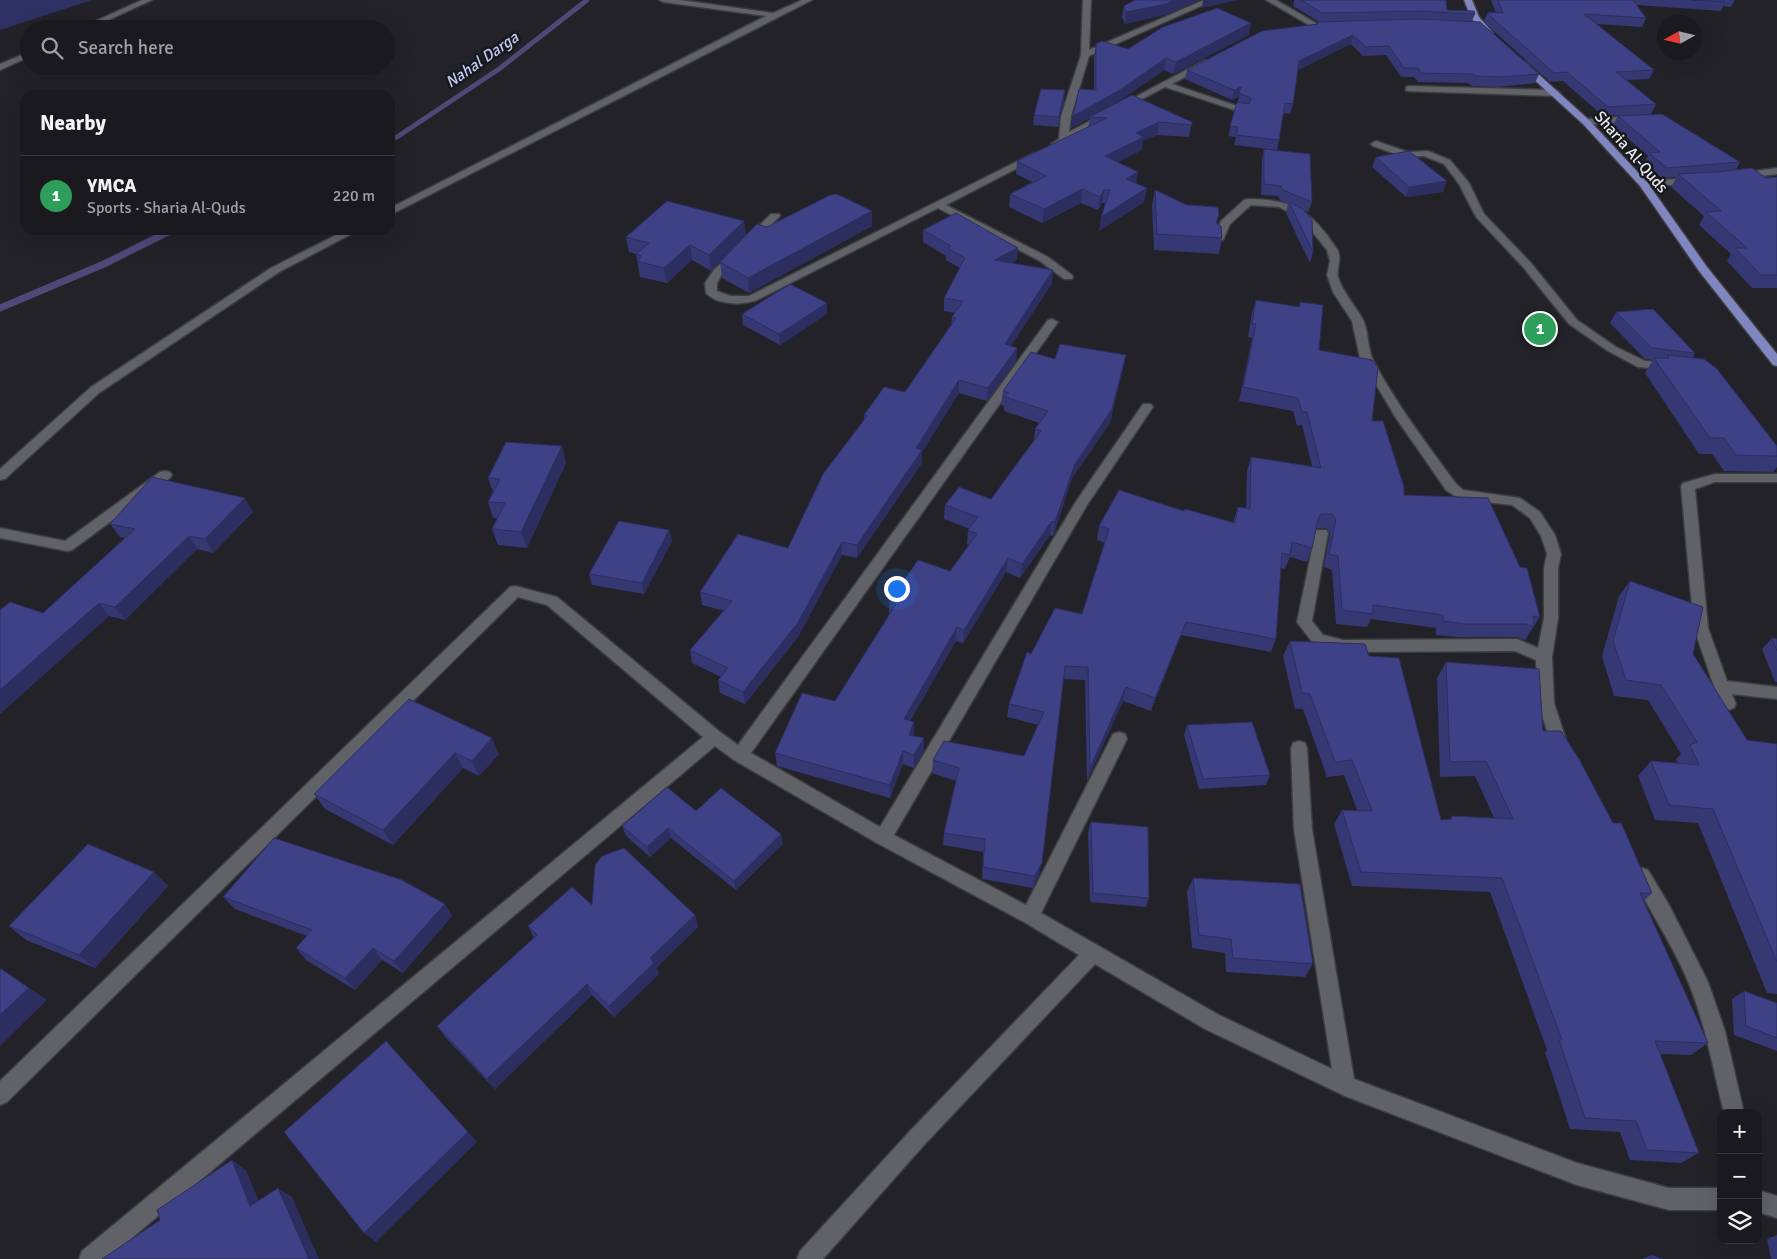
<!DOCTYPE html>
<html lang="en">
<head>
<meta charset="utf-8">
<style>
  body { margin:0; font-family:Signika,sans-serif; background:#27272b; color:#f1f3f6 }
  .controls { position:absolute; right:15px; bottom:15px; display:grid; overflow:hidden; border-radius:10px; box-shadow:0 5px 20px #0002 }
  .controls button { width:45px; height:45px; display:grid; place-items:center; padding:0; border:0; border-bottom:1px solid #38383c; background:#1a1a1e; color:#f1f3f6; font:25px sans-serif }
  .compass { position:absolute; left:1657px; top:15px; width:45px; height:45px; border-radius:50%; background:#1a1a1e; box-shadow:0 5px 20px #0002; rotate:262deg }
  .you { position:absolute; left:896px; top:588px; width:18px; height:18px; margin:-12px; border:4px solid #fff; border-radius:50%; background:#1a73e8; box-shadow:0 0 0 8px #1a73e833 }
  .badge { display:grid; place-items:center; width:32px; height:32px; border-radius:50%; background:#7c3aed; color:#fff; font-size:16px; font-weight:700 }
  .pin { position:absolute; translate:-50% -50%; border:2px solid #fff; box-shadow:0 1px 5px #0006 }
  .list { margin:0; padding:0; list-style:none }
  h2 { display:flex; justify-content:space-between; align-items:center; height:65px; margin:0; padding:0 20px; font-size:21px }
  h2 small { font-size:16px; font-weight:400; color:#9fa1a4 }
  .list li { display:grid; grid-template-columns:32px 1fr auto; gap:15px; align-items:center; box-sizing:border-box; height:80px; padding:0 20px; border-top:1px solid #38383c }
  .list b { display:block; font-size:19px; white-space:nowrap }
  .list p { margin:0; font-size:16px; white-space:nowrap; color:#9fa1a4 }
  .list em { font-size:16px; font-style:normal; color:#9fa1a4 }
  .icon { flex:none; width:28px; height:28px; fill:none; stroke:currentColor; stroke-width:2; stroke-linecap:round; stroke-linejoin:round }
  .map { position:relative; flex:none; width:1777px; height:1259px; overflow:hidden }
  .search { position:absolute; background:#1a1a1e; box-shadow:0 5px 20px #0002; left:20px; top:20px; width:375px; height:55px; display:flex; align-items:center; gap:12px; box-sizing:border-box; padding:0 18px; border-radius:28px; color:#9fa1a4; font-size:19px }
  .panel { position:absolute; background:#1a1a1e; box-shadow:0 5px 20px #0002; left:20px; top:90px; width:375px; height:145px; border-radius:15px }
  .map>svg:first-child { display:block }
</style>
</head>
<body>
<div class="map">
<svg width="1777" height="1259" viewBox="0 0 1777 1259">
  <rect width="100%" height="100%" fill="#222228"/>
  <polygon fill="#2e3163" points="0,0 92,0 0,30"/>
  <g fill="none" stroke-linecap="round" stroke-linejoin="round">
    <polyline stroke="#504877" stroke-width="5" points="390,139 397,137 499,69 587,0"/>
    <polyline stroke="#504877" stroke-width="7" points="0,308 104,264 172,230"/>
    <g stroke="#3c3d41" stroke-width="3">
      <g id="minor">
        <polygon points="142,0 152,0 89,29 78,29"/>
        <polygon points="659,0 680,0 773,13 802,0 812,0 390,215 390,208 766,16 663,2"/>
        <polygon points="1083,0 1091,0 1089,50 1204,0 1212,1 1089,56 1071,116 1069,132 1205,60 1209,63 1208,65 1172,84 1249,110 1247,112 1241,112 1165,87 1087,128 1057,148 1051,148 1051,144 1059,139 1061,116 1081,55"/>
        <polygon points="1266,0 1276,0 1321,26 1314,28"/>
        <polygon points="29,52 29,57 0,70 0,64"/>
        <polygon points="1409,86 1556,90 1560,93 1556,96 1406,91 1406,87"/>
        <polygon points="1636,116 1639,117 1639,121 1586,125 1581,122 1586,119"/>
        <polygon points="1376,141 1408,152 1428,151 1450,160 1469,183 1484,214 1531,263 1577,320 1616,347 1645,361 1674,364 1676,367 1674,370 1638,367 1608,351 1569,324 1523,267 1476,217 1459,184 1444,164 1424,156 1404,157 1373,146 1371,144"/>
        <path d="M 1034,153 L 1039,156 L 1037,158 L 946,205 L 1048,257 L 1072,275 L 1073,277 L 1072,279 L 1064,279 L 1040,261 L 938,208 L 755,301 C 740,305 717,305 706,293 L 705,283 L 714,270 L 771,214 L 779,214 L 780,216 L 722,274 L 717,283 L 717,291 L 731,296 L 749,296 Z"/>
        <polygon points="1777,168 1777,174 1741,179 1736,176 1741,173"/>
        <polygon points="1694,178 1697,179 1697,183 1644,187 1639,184 1644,181"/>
        <path d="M 1248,199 C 1284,199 1305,206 1327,235 C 1330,240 1335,245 1338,251 C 1342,260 1336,268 1338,277 C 1343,293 1355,305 1363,320 C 1369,332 1367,348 1373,360 C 1396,404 1427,444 1456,484 L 1463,490 L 1520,498 L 1540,512 L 1555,535 L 1561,554 L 1558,568 L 1558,618 L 1552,657 L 1554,703 L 1569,749 L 1567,754 L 1561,756 L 1555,754 L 1553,749 L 1538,703 L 1536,660 L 1515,651 L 1343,652 L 1313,643 L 1297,622 L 1316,530 L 1326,530 L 1328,533 L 1312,621 L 1323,635 L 1343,640 L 1517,639 L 1538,648 L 1544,618 L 1544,568 L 1547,554 L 1541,536 L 1530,518 L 1512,505 L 1459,499 L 1446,490 L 1396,418 L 1360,358 L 1352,321 L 1333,292 L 1327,275 L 1330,261 L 1327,250 L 1302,219 L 1279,207 L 1251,205 L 1230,224 L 1223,240 L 1215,240 L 1214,238 L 1221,221 L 1244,200 Z"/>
        <polygon points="346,230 359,230 279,272 99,393 5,479 0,480 0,469 91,387 271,268"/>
        <polygon points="1052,319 1058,322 751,753 880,827 1077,500 1143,404 1151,404 1153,407 1087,505 894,835 1026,905 1113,734 1119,732 1125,734 1127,739 1041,913 1219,1015 1332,1069 1294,829 1291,748 1293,743 1299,741 1305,743 1307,748 1312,829 1354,1079 1577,1163 1669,1188 1721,1188 1721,1210 1669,1210 1577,1185 1345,1096 1205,1029 1095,964 924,1145 823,1259 797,1259 800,1251 910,1131 1079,955 1024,922 877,843 734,760 715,746 107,1259 79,1259 82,1251 703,737 547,605 518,597 7,1102 0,1105 0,1081 510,587 515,586 557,597 720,732 738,745 1048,320"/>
        <polygon points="165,471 170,472 172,475 170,478 72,550 67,551 0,538 0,528 65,541 160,472"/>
        <polygon points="1715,474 1777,474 1777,482 1715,482 1695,489 1708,628 1727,681 1777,687 1777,699 1732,694 1736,704 1734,708 1728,710 1722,708 1720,704 1694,628 1681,486 1683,483"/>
        <path d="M 1642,868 L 1648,870 L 1669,905 L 1708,982 L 1725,1031 L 1744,1113 L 1724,1113 C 1713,1069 1706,1026 1689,984 C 1674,946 1650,913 1633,876 L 1636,870 Z"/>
        <polygon points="1758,1190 1777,1196 1777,1218 1758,1212"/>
      </g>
    </g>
    <g stroke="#3c3d41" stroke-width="3">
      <g id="major">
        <polygon points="1464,0 1472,0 1479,17 1493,33 1493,37 1487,37 1471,18"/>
        <polygon points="1519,62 1525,62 1589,120 1647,182 1707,267 1777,354 1777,366 1773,365 1699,271 1640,186 1583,124 1519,66"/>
      </g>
    </g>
    <use href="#minor" fill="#606268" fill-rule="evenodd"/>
    <use href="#major" fill="#8087c0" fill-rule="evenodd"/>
  </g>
  <g fill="#353873">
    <polygon points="1135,0 1199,0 1164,15 1125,24 1122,17 1124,6"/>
    <polygon points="1294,0 1446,0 1447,10 1475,14 1472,21 1539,74 1535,83 1497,87 1472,86 1468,83 1418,82 1414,77 1401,77 1386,55 1363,56 1351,44 1298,70 1293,104 1290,114 1283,113 1279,140 1277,150 1234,145 1236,137 1228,136 1239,97 1232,100 1185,79 1187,70 1316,24 1317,22 1319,22 1293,6"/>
    <polygon points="1491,0 1735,0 1731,7 1723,6 1721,11 1637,5 1646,18 1642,27 1596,24 1654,70 1649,79 1627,80 1656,104 1651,114 1603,116 1563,81 1550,82 1486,24 1484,21 1488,12 1496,13"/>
    <polygon points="1249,35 1173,74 1164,70 1118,102 1106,109 1192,122 1189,137 1157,135 1143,141 1142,150 1118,162 1138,172 1136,184 1147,188 1144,202 1099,231 1105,203 1102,203 1098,210 1081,203 1042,223 1009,207 1010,194 1032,182 1016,174 1017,161 1088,127 1090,118 1071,128 1073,116 1094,90 1094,56 1096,44 1128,49"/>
    <polygon points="1065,90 1064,100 1058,127 1033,125 1034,115"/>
    <polygon points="1618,116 1740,162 1736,170 1766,178 1777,177 1777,288 1752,288 1727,261 1731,254 1699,225 1704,216 1671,187 1677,177 1662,178 1644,162 1648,156 1613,125"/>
    <polygon points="1264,149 1312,202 1308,212 1304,210 1313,252 1310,263 1286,213 1288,204 1280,200 1278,196 1261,195 1262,159"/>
    <polygon points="1376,157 1443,192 1406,197 1372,167"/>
    <polygon points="1155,190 1187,205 1219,214 1217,224 1222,238 1219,254 1154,250 1152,205"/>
    <polygon points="872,226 749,293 722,278 720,262 745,237 711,271 692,260 667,283 640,277 636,254 629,252 626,237 746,236 767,227"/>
    <polygon points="923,230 1017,260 1011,263 1053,270 1052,283 1011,346 1017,348 1016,361 987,401 959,393 922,452 922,463 857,558 842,555 798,637 745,704 720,693 718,680 721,677 692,663 690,650 724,611 702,605 700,592 788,548 864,420 864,415 905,392 951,325 952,317 955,313 944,311 944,298 960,268 946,260 946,256 923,242"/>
    <polygon points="1256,300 1299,307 1300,302 1319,350 1372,421 1404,495 1540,617 1525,640 1517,637 1457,637 1436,635 1436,628 1371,619 1367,627 1336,624 1332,570 1324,567 1330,533 1326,528 1316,528 1312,548 1307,562 1290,557 1285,569 1281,568 1276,639 1271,652 1181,635 1151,711 1123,701 1087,781 1085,680 1063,679 1039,875 1033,888 982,879 983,852 943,845 944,833 956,781 932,773 933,760 1024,756 1038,725 1007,717 1009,704 1031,654 1082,614 1105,543 1097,540 1099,526 1184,511 1233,522 1238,507 1246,508 1247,471 1251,457 1312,466 1302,425 1297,426 1293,411 1239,401 1252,338 1248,337 1252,313"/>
    <polygon points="827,303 827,314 780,345 743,325 742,314"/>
    <polygon points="1616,312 1695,353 1692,358 1777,446 1777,467 1773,472 1724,471 1712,454 1699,454 1645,373 1653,360 1645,359 1610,323"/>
    <polygon points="1126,355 1110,423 1072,478 1054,534 1053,536 1050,535 1020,578 1006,572 963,643 956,641 910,721 914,736 924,751 914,768 903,764 890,798 777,766 775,753 835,701 889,615 889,602 950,571 969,545 967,544 968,530 970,529 944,519 945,505 991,499 1034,440 1035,429 1039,423 1004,411 1004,406 1001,405 1003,391 1055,359"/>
    <polygon points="562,446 566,463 527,548 498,545 492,529 498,518 493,518 488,502 493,492 488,478"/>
    <polygon points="253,512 213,553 197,549 125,620 109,616 0,714 0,610 43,613 125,538 120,537 110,524"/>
    <polygon points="669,530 672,541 644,594 592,585 589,574"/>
    <polygon points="1630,581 1693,654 1747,740 1777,744 1777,994 1767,993 1698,823 1655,820 1638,776 1651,761 1678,763 1676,759 1681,754 1648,700 1614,696 1602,656 1619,596"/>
    <polygon points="1772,638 1777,639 1777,682 1775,682 1762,649"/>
    <polygon points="1290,641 1369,656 1441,820 1450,819 1452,816 1494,818 1475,776 1440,777 1437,678 1446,662 1543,731 1613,823 1652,893 1644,901 1708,1043 1691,1055 1660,1054 1699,1153 1681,1163 1630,1160 1620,1132 1570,1129 1545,1052 1547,1050 1490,892 1352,886 1334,824 1342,810 1357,810 1344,775 1327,777 1303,709 1295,709 1283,656"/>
    <polygon points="409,699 499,754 479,776 463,768 393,845 325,809 314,794"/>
    <polygon points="1187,725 1270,775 1266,785 1199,789 1184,735"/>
    <polygon points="696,811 783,844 736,890 671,838 650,857 626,836 622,826"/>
    <polygon points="1091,822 1149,898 1146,907 1090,902 1088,832"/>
    <polygon points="154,872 168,886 95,968 26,940 9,926"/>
    <polygon points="1193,878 1313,964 1305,977 1226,972 1225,953 1192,948 1187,892"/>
    <polygon points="223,897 445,904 452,916 403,973 382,960 355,990 306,960 296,948 307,936 235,909"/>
    <polygon points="592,905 695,915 698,927 656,968 659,974 614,1017 592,995 495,1089 445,1037 437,1026 534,938 528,926"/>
    <polygon points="1744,991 1777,1003 1777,1051 1734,1035 1732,999"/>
    <polygon points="1777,1235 1777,1259 1771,1259 1767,1239"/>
    <polygon points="1651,1255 1663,1259 1642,1259"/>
  </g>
  <g fill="#2b2e5e">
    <polygon points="1175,0 1199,0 1164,15 1125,24 1126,12"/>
    <polygon points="1203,0 1238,0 1202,8"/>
    <polygon points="1251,23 1249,35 1173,74 1176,62"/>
    <polygon points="1353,35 1351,44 1297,70 1299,61"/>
    <polygon points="1166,58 1164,70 1118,102 1091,117 1090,117 1090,118 1071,128 1073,116"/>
    <polygon points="1241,87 1239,97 1232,100 1234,90"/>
    <polygon points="1065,90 1064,100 1058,127 1059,117"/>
    <polygon points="1159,122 1157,135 1143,141 1142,150 1103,169 1105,156 1136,133"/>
    <polygon points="1138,172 1136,185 1126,179"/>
    <polygon points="1447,181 1443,192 1406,197 1409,187"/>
    <polygon points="1147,188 1144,202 1099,231 1101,217"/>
    <polygon points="1082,189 1081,203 1042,223 1044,209"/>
    <polygon points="1104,190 1102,203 1098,210 1100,197"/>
    <polygon points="872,211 872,226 749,293 748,278"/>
    <polygon points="744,221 746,236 711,271 709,255"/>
    <polygon points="690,245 692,260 667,283 664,268"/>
    <polygon points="1018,248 1017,260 993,273 994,260"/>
    <polygon points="1053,270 1052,283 1004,357 1005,344"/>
    <polygon points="827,303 827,314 780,345 779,334"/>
    <polygon points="1017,348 1016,361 987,401 988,388"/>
    <polygon points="1126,355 1110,423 1072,478 1053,536 1055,522 1075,464"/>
    <polygon points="959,380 959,393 922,452 922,463 857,558 857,545"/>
    <polygon points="562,446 566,463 527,548 521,532"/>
    <polygon points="245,498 253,512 213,553 205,539"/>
    <polygon points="1321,514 1316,528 1318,519"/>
    <polygon points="1052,521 1050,535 1020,578 1022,564"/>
    <polygon points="669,530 672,541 644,594 642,583"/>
    <polygon points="189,536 197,549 125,620 115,607"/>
    <polygon points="842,542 842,555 798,637 745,704 743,692"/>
    <polygon points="1008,558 1006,572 963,643 964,630"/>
    <polygon points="99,603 109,616 0,714 0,690"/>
    <polygon points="1186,622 1181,635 1151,711 1155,698"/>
    <polygon points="957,627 956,641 903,732 904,719"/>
    <polygon points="1126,687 1123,701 1087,781 1090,768"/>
    <polygon points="914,722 914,735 909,748 909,735"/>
    <polygon points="492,738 499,754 479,776 472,761"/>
    <polygon points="924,738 924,751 914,768 914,755"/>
    <polygon points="903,751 903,764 890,798 890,785"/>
    <polygon points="455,753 463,768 393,845 383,830"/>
    <polygon points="668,828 671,838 650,857 647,847"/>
    <polygon points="781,834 783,844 736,890 734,881"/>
    <polygon points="1042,863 1039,875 1033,888 1035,876"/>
    <polygon points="154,872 168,886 95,968 79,955"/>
    <polygon points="445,904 452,916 403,973 394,961"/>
    <polygon points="695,915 698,927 656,968 659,974 614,1017 609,1006 650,958"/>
    <polygon points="373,948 382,960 355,990 345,978"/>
    <polygon points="587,984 592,995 495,1089 487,1079"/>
    <polygon points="29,988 47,1000 0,1046 0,1015"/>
    <polygon points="468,1132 477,1142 376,1242 364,1233"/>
    <polygon points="232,1160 246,1170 265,1216 250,1206"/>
    <polygon points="278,1188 292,1197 319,1259 309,1259"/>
  </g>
  <g fill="#3e4186" stroke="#2b2e5e">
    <polygon points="1135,0 1175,0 1166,4 1126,12 1124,6"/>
    <polygon points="1301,0 1446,0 1447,10 1474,11 1475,14 1420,11 1322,13"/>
    <polygon points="1498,0 1633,0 1646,18 1584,14 1654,70 1616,72 1656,104 1608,107 1567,72 1554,73 1489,15 1488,12 1503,13"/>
    <polygon points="1692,0 1724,0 1725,2"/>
    <polygon points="1217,8 1251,23 1176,62 1166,58 1120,90 1073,116 1079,89 1096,90 1096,44 1102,41 1128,49 1163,27"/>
    <polygon points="1420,19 1480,22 1539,74 1501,77 1475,76 1472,74 1421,73 1418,68 1404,68 1389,46 1366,47 1353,35 1299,61 1293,104 1285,103 1279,140 1236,135 1238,127 1230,126 1237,102 1249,104 1251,98 1239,93 1241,87 1234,90 1187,70 1262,31 1318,24 1317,22"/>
    <polygon points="1041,89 1065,90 1059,117 1034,115"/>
    <polygon points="1132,95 1192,122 1192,125 1159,122 1136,133 1144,137 1105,156 1138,172 1126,179 1147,188 1101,217 1110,190 1104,190 1100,197 1082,189 1044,209 1010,194 1046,176 1017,161 1107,118 1090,117"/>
    <polygon points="1662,114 1740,162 1667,168 1649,153 1660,152 1618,116"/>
    <polygon points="1264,149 1310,154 1312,202 1283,190 1281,186 1264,184"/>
    <polygon points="1409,151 1447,181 1409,187 1376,157"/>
    <polygon points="1752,168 1766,178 1777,177 1777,275 1761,275 1735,248 1747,248 1706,212 1721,211 1678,174 1716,172"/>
    <polygon points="1155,190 1187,205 1218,207 1219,214 1216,223 1221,226 1222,238 1157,234"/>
    <polygon points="837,194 872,211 748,278 720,262 757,224 767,227 830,195"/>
    <polygon points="667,201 744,221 709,255 690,245 664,268 637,261 642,256 636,254 649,243 626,237"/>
    <polygon points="1289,202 1304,210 1312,220 1313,252"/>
    <polygon points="956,213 1018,248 994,260 1053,270 1005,344 1017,348 988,388 959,380 916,448 922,450 857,545 842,542 797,624 743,692 718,680 728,668 690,650 732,601 700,592 738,534 788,548 823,474 867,416 864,415 884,387 905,392 956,318 952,317 963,301 944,298 965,258 947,248 951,246 923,230"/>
    <polygon points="790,284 827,303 779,334 742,314"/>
    <polygon points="1256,300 1300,307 1300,302 1323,305 1319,350 1372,360 1378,368 1372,421 1383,421 1404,487 1404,495 1488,498 1520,567 1527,568 1540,617 1533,616 1534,627 1526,624 1465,624 1443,621 1443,615 1373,605 1373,614 1342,610 1338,556 1329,554 1336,520 1332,514 1321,514 1318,519 1312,548 1292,542 1290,555 1282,553 1276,639 1186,622 1155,698 1126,687 1090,768 1088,667 1065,666 1042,863 1035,876 983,867 985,839 944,833 959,768 933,760 944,741 1024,756 1044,712 1009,704 1027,652 1031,654 1055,608 1082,614 1109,529 1099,526 1119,490 1184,511 1185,509 1235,523 1238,507 1250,509 1251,457 1321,468 1307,412 1302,412 1298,398 1243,387 1256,324 1252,324"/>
    <polygon points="1653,309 1695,353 1652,348 1616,312"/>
    <polygon points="1060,344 1126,355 1112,409 1075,464 1055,522 1052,521 1022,564 1008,558 964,630 957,627 904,719 914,722 909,735 924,738 914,755 903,751 890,785 775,753 802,693 835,701 896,604 889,602 918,560 950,571 977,534 968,530 978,517 945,505 959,487 991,499 1041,431 1035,429 1048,411 1005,397 1009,393 1003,391 1031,352 1055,359"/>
    <polygon points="1667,355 1704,359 1717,369 1777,446 1777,456 1736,455 1724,438 1710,438 1654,358 1669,358"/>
    <polygon points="506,442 562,446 521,532 492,529 505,503 488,502 500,479 488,478"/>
    <polygon points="152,477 245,498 205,539 189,536 115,607 99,603 0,690 0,610 10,602 43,613 135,529 110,524"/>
    <polygon points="619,521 669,530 642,583 589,574"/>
    <polygon points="1630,581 1703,607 1693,654 1747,740 1777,744 1777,962 1713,809 1669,805 1651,761 1699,765 1690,745 1697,742 1661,685 1626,680 1613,641"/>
    <polygon points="1772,638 1777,639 1777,651"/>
    <polygon points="1290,641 1365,644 1369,656 1399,658 1441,820 1452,819 1452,816 1513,819 1486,761 1450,762 1446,662 1539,669 1543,731 1561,731 1579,759 1613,823 1621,823 1622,825 1652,893 1640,893 1708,1043 1655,1041 1699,1153 1647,1150 1636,1121 1585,1118 1559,1040 1562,1040 1502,878 1361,872 1342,810 1372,811 1352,760 1335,762 1310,694 1302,693"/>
    <polygon points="409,699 492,738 472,761 455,753 383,830 314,794"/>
    <polygon points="1252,722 1270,775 1203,779 1187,725"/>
    <polygon points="667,787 696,811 721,788 781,834 734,881 668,828 647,847 622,826"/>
    <polygon points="1091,822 1148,827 1149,898 1093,893"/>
    <polygon points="274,838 402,880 445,904 394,961 373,948 345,978 296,948 312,930 223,897"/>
    <polygon points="88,844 154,872 79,955 9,926"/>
    <polygon points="624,848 695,915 650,958 654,963 609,1006 587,984 487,1079 437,1026 537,935 528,926 572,887 592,905 595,865 602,856"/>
    <polygon points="1193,878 1300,884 1313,964 1233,958 1231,939 1199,935"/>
    <polygon points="0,968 29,988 0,1015"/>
    <polygon points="1744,991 1777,1003 1777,1038 1746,1026"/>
    <polygon points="386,1041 468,1132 364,1233 284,1132"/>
    <polygon points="232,1160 250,1206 278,1188 309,1259 102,1259 160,1220 157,1210"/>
    <polygon points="1651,1255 1663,1259 1651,1259"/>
  </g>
  <g text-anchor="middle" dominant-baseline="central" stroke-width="5" stroke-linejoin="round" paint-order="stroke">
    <g font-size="16" font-style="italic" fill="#c4cbf3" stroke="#18191e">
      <text transform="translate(482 60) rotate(-35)">Nahal Darga</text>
    </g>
    <g font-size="16" fill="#e9e9ed" stroke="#18191e">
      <text transform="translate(1631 152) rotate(49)">Sharia Al-Quds</text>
    </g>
  </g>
</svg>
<div class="controls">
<button>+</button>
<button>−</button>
<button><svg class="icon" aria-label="layers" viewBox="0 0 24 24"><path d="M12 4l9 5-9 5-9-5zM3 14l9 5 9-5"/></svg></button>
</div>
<svg class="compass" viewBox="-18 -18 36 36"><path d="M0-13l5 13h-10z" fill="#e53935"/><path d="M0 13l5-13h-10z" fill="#9fa1a4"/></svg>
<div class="you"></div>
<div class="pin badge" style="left:1540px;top:329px;background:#2e9e5b">1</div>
<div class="search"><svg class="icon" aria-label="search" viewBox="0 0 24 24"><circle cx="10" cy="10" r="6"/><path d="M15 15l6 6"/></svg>Search here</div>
<section class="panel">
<h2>Nearby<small></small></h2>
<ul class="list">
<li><span class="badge" style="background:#2e9e5b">1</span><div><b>YMCA</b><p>Sports · Sharia Al-Quds</p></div><em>220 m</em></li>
</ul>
</section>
</div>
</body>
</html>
